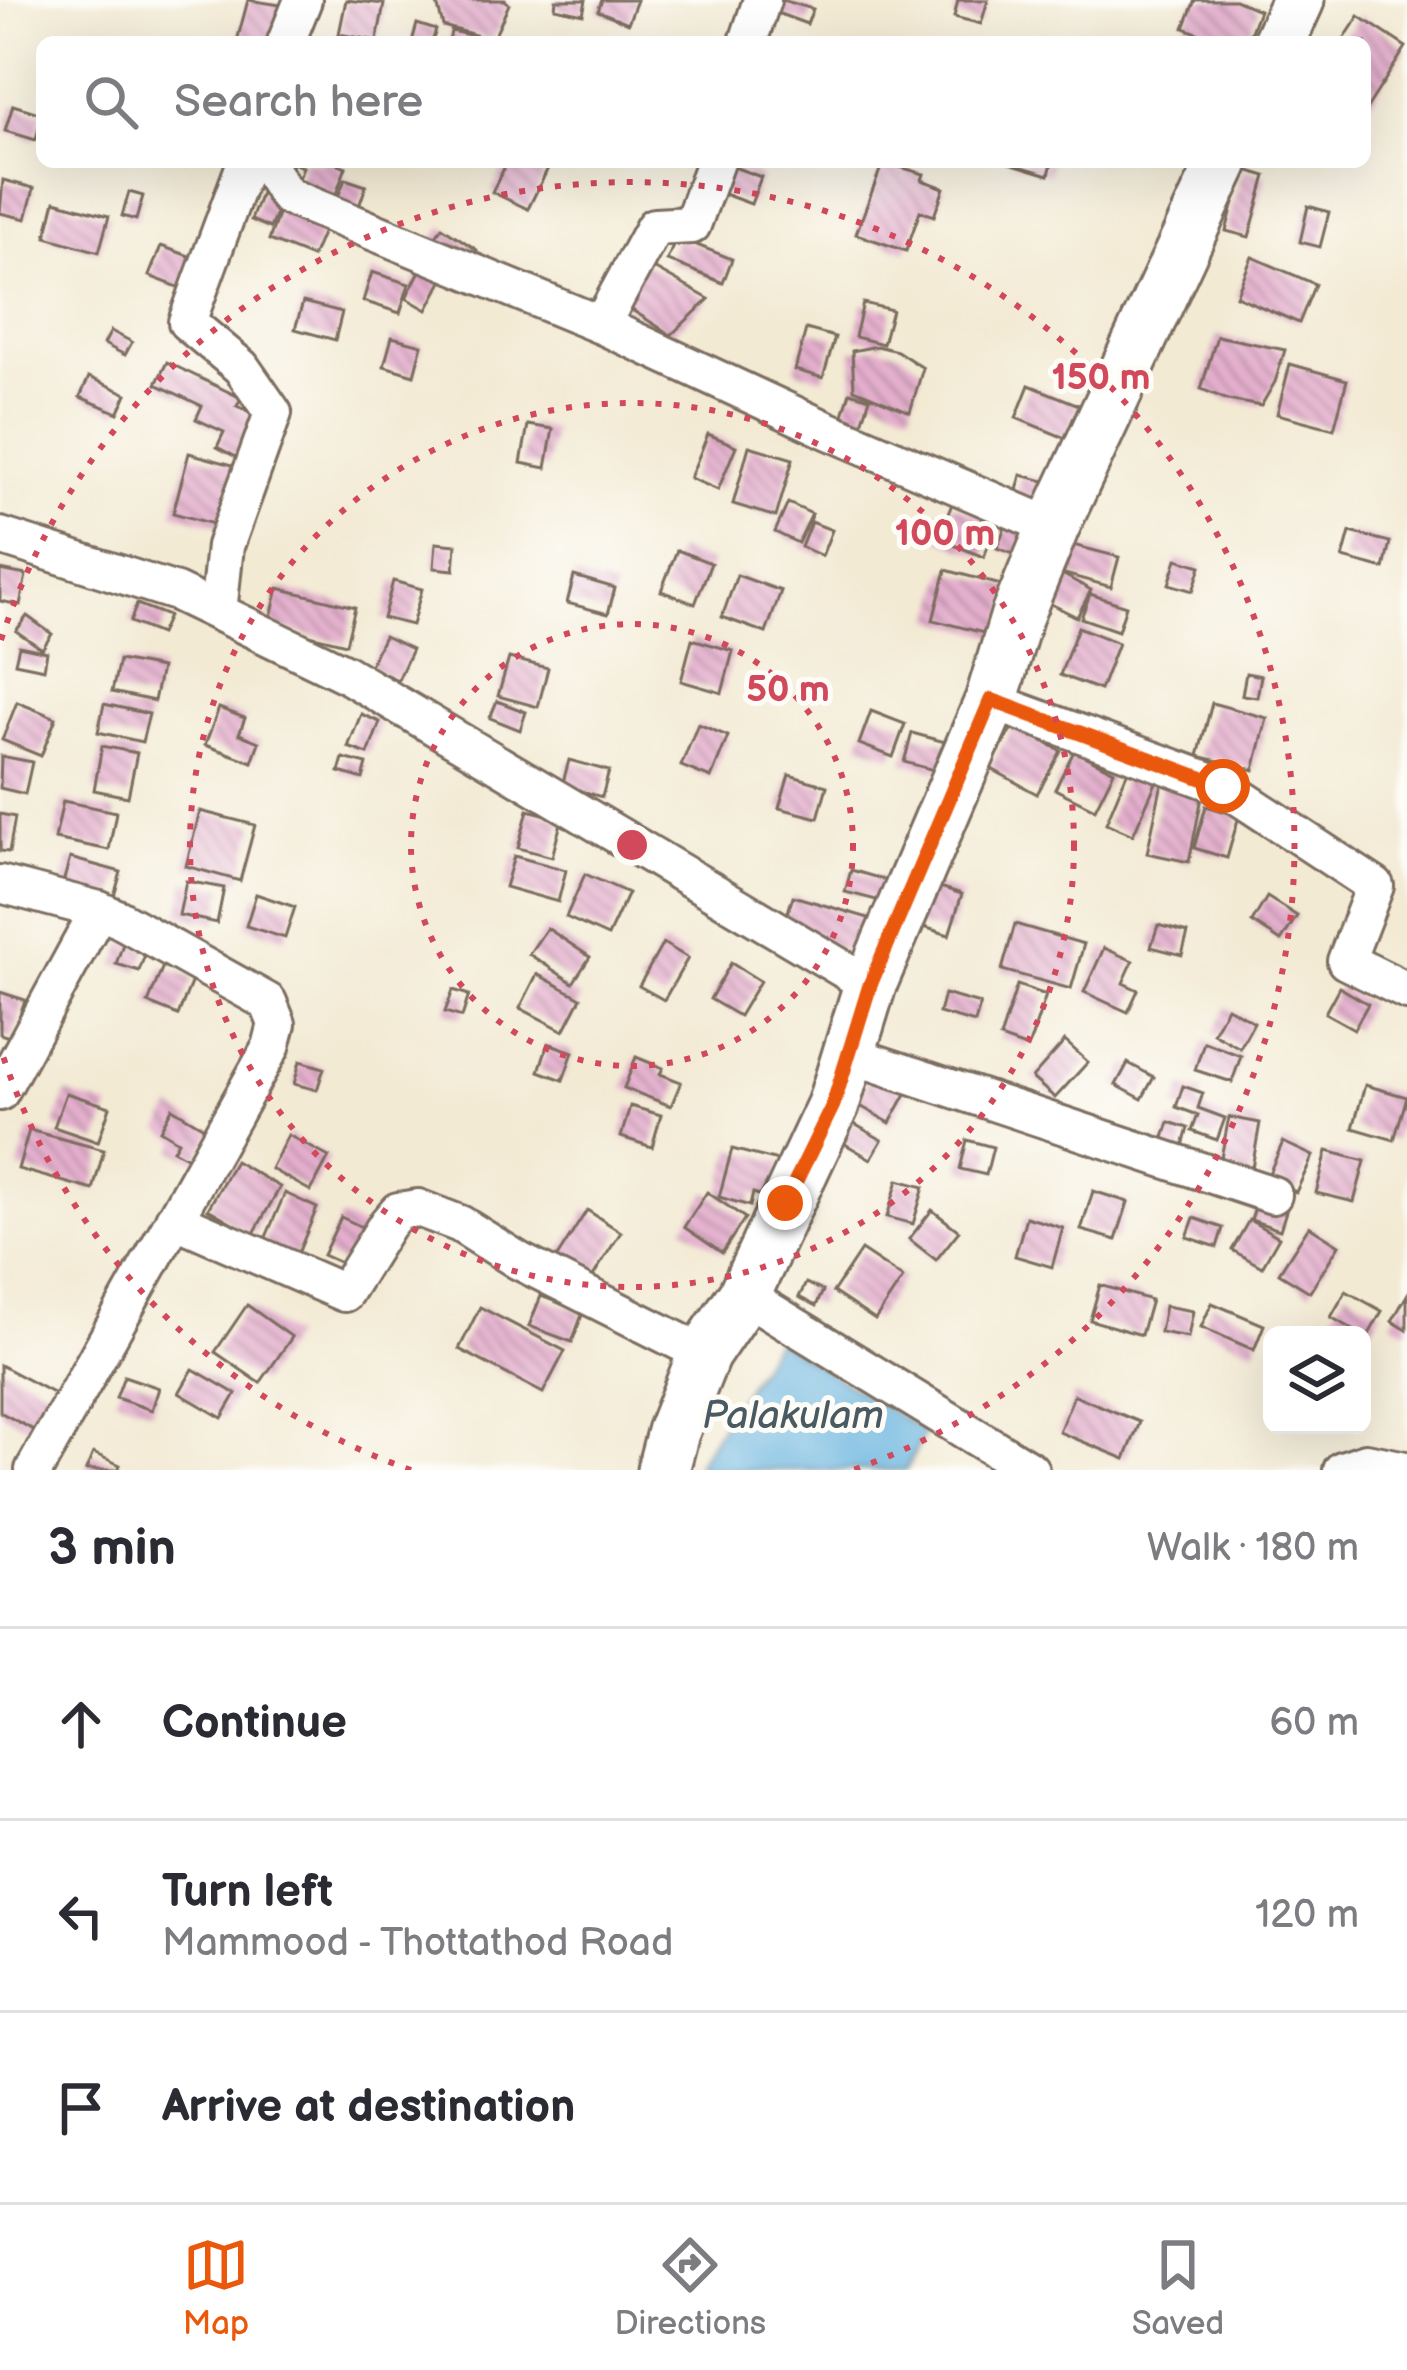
<!DOCTYPE html>
<html lang="en">
<head>
<meta charset="utf-8">
<style>
  body { margin:0; font-family:"Balsamiq Sans",sans-serif; background:#f7f7f7; color:#2b2b33 }
  .controls { position:absolute; right:36px; bottom:36px; display:grid; overflow:hidden; border-radius:18px; box-shadow:0 12px 48px #0002 }
  .controls button { width:108px; height:108px; display:grid; place-items:center; padding:0; border:0; border-bottom:3px solid #e1e1e2; background:#fff; color:#2b2b33; font:60px sans-serif }
  .stop { position:absolute; width:36px; height:36px; margin:-27px; border:9px solid #ea580c; border-radius:50%; background:#fff }
  .stop.end { background:#ea580c; border-color:#fff; box-shadow:0 3px 12px #0008 }
  .list { margin:0; padding:0; list-style:none }
  h2 { display:flex; justify-content:space-between; align-items:center; height:156px; margin:0; padding:0 48px; font-size:51px }
  h2 small { font-size:39px; font-weight:400; color:#7c7c81 }
  .list li { display:grid; grid-template-columns:78px 1fr auto; gap:36px; align-items:center; box-sizing:border-box; height:192px; padding:0 48px; border-top:3px solid #e1e1e2 }
  .list b { display:block; font-size:45px; white-space:nowrap }
  .list p { margin:0; font-size:39px; white-space:nowrap; color:#7c7c81 }
  .list em { font-size:39px; font-style:normal; color:#7c7c81 }
  .icon { flex:none; width:66px; height:66px; fill:none; stroke:currentColor; stroke-width:2; stroke-linecap:round; stroke-linejoin:round }
  .map { position:relative; flex:none; width:1407px; height:1470px; overflow:hidden }
  .search { position:absolute; background:#fff; box-shadow:0 12px 48px #0002; left:36px; right:36px; top:36px; height:132px; display:flex; align-items:center; gap:30px; box-sizing:border-box; padding:0 42px; border-radius:18px; color:#7c7c81; font-size:45px }
  .sheet { height:732px; background:#fff }
  nav { display:flex; justify-content:space-around; align-items:center; box-sizing:border-box; height:168px; border-top:3px solid #e1e1e2; background:#fff; font-size:33px; color:#7c7c81 }
  nav a { display:grid; justify-items:center; gap:6px }
  nav .on { color:#ea580c }
  .map>svg:first-child { display:block }
</style>
</head>
<body>
<div class="map">
<svg width="1407" height="1470" viewBox="0 0 1407 1470">
  <defs>
    <pattern id="building-back-hatch" width="6" height="6" patternUnits="userSpaceOnUse" patternTransform="scale(3)"><rect width="6" height="6" fill="#e4afcd"/><path d="M-1 5l2 2M0 0l6 6M5-1l2 2" fill="none" stroke="#ba8fa6"/></pattern>
  </defs>
  <rect width="100%" height="100%" fill="#fdfcf7"/>
  <filter id="ink" filterUnits="userSpaceOnUse"><feTurbulence type="fractalNoise" baseFrequency=".00833" numOctaves="2"/><feDisplacementMap in="SourceGraphic" scale="24" xChannelSelector="R" yChannelSelector="G"/><feConvolveMatrix kernelMatrix="1 2 1 2 8 2 1 2 1" color-interpolation-filters="sRGB"/></filter>
  <filter id="wash" filterUnits="userSpaceOnUse"><feTurbulence type="fractalNoise" baseFrequency=".004" numOctaves="4" result="noise"/><feDisplacementMap in="SourceGraphic" scale="48" xChannelSelector="R" yChannelSelector="G"/><feGaussianBlur stdDeviation="2.7" result="paint"/><feColorMatrix in="noise" values="0 0 0 0 0 0 0 0 0 0 0 0 0 0 0 0 0 1.4 0 .05"/><feComposite in="paint" operator="in"/></filter>
  <g filter="url(#wash)">
    <rect width="100%" height="100%" fill="#f3ead4"/>
    <polygon fill="#65b2df" stroke="#506e7e" stroke-width="3" points="776,1340 925,1432 906,1470 705,1470 697,1464"/>
    <g id="blocks">
      <g fill="url(#building-back-hatch)">
        <polygon points="248,0 287,6 277,42 237,41"/>
        <polygon points="346,0 384,4 377,41 339,34"/>
        <polygon points="436,0 505,0 509,4 493,40 443,26"/>
        <polygon points="556,0 586,0 583,14 555,8"/>
        <polygon points="602,0 637,0 628,23 598,11"/>
        <polygon points="782,0 813,9 807,24 777,13"/>
        <polygon points="958,0 988,0 981,24 954,17"/>
        <polygon points="1195,0 1235,0 1259,10 1247,42 1220,42 1184,28"/>
        <polygon points="1359,16 1406,47 1365,111 1365,42 1342,42"/>
        <polygon points="417,24 436,30 432,42 412,42"/>
        <polygon points="451,31 469,35 468,42 449,42"/>
        <polygon points="13,105 42,114 36,140 5,131"/>
        <polygon points="290,162 332,162 346,167 332,205 295,192 303,167"/>
        <polygon points="507,162 551,162 528,209 492,192"/>
        <polygon points="883,162 924,174 922,180 944,188 934,216 920,211 906,251 856,234"/>
        <polygon points="1006,162 1052,162 1049,175"/>
        <polygon points="731,166 761,177 751,204 721,193"/>
        <polygon points="1243,169 1266,176 1249,237 1226,231"/>
        <polygon points="345,179 366,186 356,215 334,207"/>
        <polygon points="3,180 34,188 26,219 0,213"/>
        <polygon points="262,191 282,199 270,228 251,220"/>
        <polygon points="129,192 143,196 136,220 122,216"/>
        <polygon points="55,201 109,216 99,252 46,237"/>
        <polygon points="283,201 328,219 312,257 269,240"/>
        <polygon points="1308,206 1329,212 1320,247 1300,242"/>
        <polygon points="442,227 477,250 466,267 430,245"/>
        <polygon points="677,237 732,259 723,283 667,260"/>
        <polygon points="161,246 203,261 191,292 149,276"/>
        <polygon points="1252,257 1315,284 1299,323 1236,296"/>
        <polygon points="641,261 709,299 671,335 618,301"/>
        <polygon points="424,263 446,274 427,310 406,298"/>
        <polygon points="372,272 409,284 400,313 363,301"/>
        <polygon points="303,302 342,312 335,340 295,329"/>
        <polygon points="863,303 892,310 883,344 855,337"/>
        <polygon points="806,329 835,337 823,378 795,370"/>
        <polygon points="111,331 132,342 125,355 104,344"/>
        <polygon points="1217,336 1285,350 1275,382 1261,406 1228,400 1201,389"/>
        <polygon points="392,337 422,345 414,375 384,366"/>
        <polygon points="877,346 897,351 923,368 910,412 854,389 852,351"/>
        <polygon points="167,362 241,398 237,406 260,417 240,459 217,447 224,432 196,419 202,406 156,384"/>
        <polygon points="1290,364 1347,380 1334,429 1277,414"/>
        <polygon points="89,377 127,394 118,413 80,397"/>
        <polygon points="1029,385 1079,405 1065,438 1016,418"/>
        <polygon points="850,392 870,398 860,430 840,425"/>
        <polygon points="528,425 553,429 546,468 521,463"/>
        <polygon points="708,434 736,446 718,490 690,478"/>
        <polygon points="749,446 793,459 776,517 733,504"/>
        <polygon points="189,453 240,467 224,527 173,513"/>
        <polygon points="1021,475 1056,484 1049,511 1014,502"/>
        <polygon points="788,503 812,514 798,543 775,532"/>
        <polygon points="952,504 997,521 984,557 938,539"/>
        <polygon points="811,522 832,530 822,556 801,547"/>
        <polygon points="1007,522 1042,536 1033,561 997,548"/>
        <polygon points="1350,532 1390,542 1384,569 1343,558"/>
        <polygon points="436,543 456,545 454,570 434,568"/>
        <polygon points="1069,544 1119,557 1111,587 1061,573"/>
        <polygon points="677,550 711,563 695,604 661,591"/>
        <polygon points="1177,559 1201,566 1193,591 1169,584"/>
        <polygon points="0,570 26,575 20,605 0,601"/>
        <polygon points="946,570 1012,588 999,637 933,620"/>
        <polygon points="1060,573 1091,590 1077,617 1045,601"/>
        <polygon points="737,575 781,591 766,633 722,617"/>
        <polygon points="574,576 615,588 608,614 567,603"/>
        <polygon points="393,581 422,589 412,625 383,618"/>
        <polygon points="278,588 355,607 346,644 269,625"/>
        <polygon points="1090,594 1126,606 1118,631 1081,618"/>
        <polygon points="137,604 168,616 160,634 130,622"/>
        <polygon points="27,616 52,634 42,649 16,631"/>
        <polygon points="1078,627 1118,643 1100,690 1060,675"/>
        <polygon points="384,636 412,649 398,680 369,667"/>
        <polygon points="692,639 733,651 722,693 681,681"/>
        <polygon points="19,646 47,652 44,669 15,663"/>
        <polygon points="509,658 548,668 538,707 498,696"/>
        <polygon points="119,660 161,668 154,701 112,692"/>
        <polygon points="1246,673 1261,676 1257,697 1242,695"/>
        <polygon points="497,701 526,712 520,730 490,718"/>
        <polygon points="17,702 56,718 41,756 2,740"/>
        <polygon points="1212,703 1267,718 1254,770 1198,756"/>
        <polygon points="104,704 149,714 142,742 98,732"/>
        <polygon points="219,708 245,718 239,734 259,742 252,762 205,745"/>
        <polygon points="871,711 905,724 893,757 859,744"/>
        <polygon points="361,714 380,722 368,754 348,747"/>
        <polygon points="698,724 728,736 711,778 681,766"/>
        <polygon points="1014,725 1061,751 1037,794 990,768"/>
        <polygon points="912,733 949,743 941,772 904,762"/>
        <polygon points="102,746 137,753 128,797 94,790"/>
        <polygon points="1074,751 1114,771 1095,809 1055,789"/>
        <polygon points="1,756 32,762 25,794 0,788"/>
        <polygon points="343,758 367,764 363,779 339,772"/>
        <polygon points="569,760 609,771 602,797 562,786"/>
        <polygon points="1129,768 1157,780 1133,835 1106,823"/>
        <polygon points="789,775 827,786 818,818 779,808"/>
        <polygon points="1162,783 1203,792 1189,862 1147,853"/>
        <polygon points="63,801 116,812 109,850 55,839"/>
        <polygon points="1206,806 1239,816 1227,858 1194,848"/>
        <polygon points="528,810 562,819 552,857 518,848"/>
        <polygon points="200,811 255,825 240,881 186,866"/>
        <polygon points="0,814 15,817 9,852 0,851"/>
        <polygon points="514,856 566,870 558,902 505,887"/>
        <polygon points="70,858 121,872 112,903 61,890"/>
        <polygon points="851,870 889,881 884,902 845,892"/>
        <polygon points="585,874 628,893 608,936 566,917"/>
        <polygon points="186,881 224,888 217,923 179,915"/>
        <polygon points="924,882 962,894 949,935 911,923"/>
        <polygon points="256,894 295,907 285,938 246,926"/>
        <polygon points="793,896 872,919 862,955 782,931"/>
        <polygon points="1267,897 1297,916 1281,941 1252,922"/>
        <polygon points="1015,924 1084,944 1071,989 1002,970"/>
        <polygon points="1158,925 1188,933 1182,955 1151,947"/>
        <polygon points="547,928 590,957 573,983 529,954"/>
        <polygon points="124,941 147,949 139,971 116,964"/>
        <polygon points="663,943 688,958 664,1000 639,986"/>
        <polygon points="1104,948 1133,961 1123,983 1138,990 1128,1012 1084,992"/>
        <polygon points="731,963 760,981 739,1016 710,999"/>
        <polygon points="163,966 193,978 178,1015 148,1003"/>
        <polygon points="537,974 581,998 564,1031 520,1008"/>
        <polygon points="1017,985 1046,995 1028,1048 1000,1038"/>
        <polygon points="1339,987 1368,1004 1354,1029 1325,1013"/>
        <polygon points="453,990 469,995 462,1017 445,1012"/>
        <polygon points="0,992 25,1000 12,1038 0,1034"/>
        <polygon points="944,994 980,1004 975,1023 939,1013"/>
        <polygon points="1227,1007 1254,1022 1240,1048 1213,1033"/>
        <polygon points="1065,1041 1088,1062 1055,1098 1032,1078"/>
        <polygon points="1204,1042 1241,1056 1232,1082 1195,1070"/>
        <polygon points="548,1043 573,1052 563,1080 539,1071"/>
        <polygon points="636,1057 663,1068 660,1074 681,1082 671,1106 624,1088"/>
        <polygon points="300,1061 324,1068 317,1090 294,1084"/>
        <polygon points="1128,1063 1154,1077 1142,1099 1116,1085"/>
        <polygon points="872,1072 907,1092 890,1123 855,1103"/>
        <polygon points="1365,1085 1407,1097 1394,1140 1353,1128"/>
        <polygon points="1183,1086 1203,1093 1198,1108 1225,1118 1217,1140 1192,1131 1198,1115 1176,1107"/>
        <polygon points="66,1093 110,1107 98,1142 54,1127"/>
        <polygon points="630,1106 661,1115 652,1147 621,1137"/>
        <polygon points="172,1108 212,1132 195,1162 173,1150 178,1141 160,1130"/>
        <polygon points="1229,1117 1260,1123 1250,1179 1218,1173"/>
        <polygon points="851,1122 882,1140 871,1159 840,1141"/>
        <polygon points="1169,1122 1188,1128 1181,1153 1161,1147"/>
        <polygon points="29,1130 104,1150 93,1190 18,1169"/>
        <polygon points="288,1135 329,1157 311,1191 271,1169"/>
        <polygon points="967,1140 993,1147 986,1175 960,1169"/>
        <polygon points="1283,1142 1313,1156 1296,1192 1267,1178"/>
        <polygon points="732,1149 782,1162 772,1199 753,1193 750,1206 719,1197"/>
        <polygon points="1327,1151 1365,1161 1354,1202 1316,1193"/>
        <polygon points="235,1161 280,1187 253,1235 208,1209"/>
        <polygon points="898,1180 924,1187 913,1224 887,1217"/>
        <polygon points="1093,1191 1128,1202 1116,1240 1081,1230"/>
        <polygon points="707,1192 745,1218 722,1253 684,1227"/>
        <polygon points="285,1193 317,1208 296,1258 263,1244"/>
        <polygon points="1259,1195 1288,1205 1280,1230 1251,1220"/>
        <polygon points="587,1210 621,1232 588,1284 554,1262"/>
        <polygon points="932,1210 959,1231 936,1260 909,1239"/>
        <polygon points="341,1217 370,1231 352,1268 323,1255"/>
        <polygon points="1026,1217 1063,1228 1052,1267 1015,1256"/>
        <polygon points="1194,1218 1223,1228 1217,1247 1187,1237"/>
        <polygon points="1249,1220 1279,1237 1262,1267 1232,1250"/>
        <polygon points="1309,1226 1339,1245 1310,1292 1279,1273"/>
        <polygon points="861,1250 903,1278 875,1320 833,1292"/>
        <polygon points="806,1283 823,1291 816,1306 799,1297"/>
        <polygon points="1100,1285 1151,1300 1141,1335 1090,1320"/>
        <polygon points="1346,1291 1382,1311 1367,1338 1331,1317"/>
        <polygon points="1407,1295 1407,1330 1392,1321"/>
        <polygon points="541,1296 583,1312 572,1342 529,1326"/>
        <polygon points="1212,1303 1264,1325 1254,1350 1201,1327"/>
        <polygon points="247,1305 292,1337 260,1383 215,1352"/>
        <polygon points="1165,1306 1193,1311 1188,1337 1160,1332"/>
        <polygon points="480,1307 565,1351 543,1393 459,1349"/>
        <polygon points="0,1365 62,1398 43,1435 0,1412"/>
        <polygon points="193,1369 236,1394 222,1418 179,1393"/>
        <polygon points="124,1376 159,1388 152,1410 116,1398"/>
        <polygon points="1074,1395 1140,1422 1125,1459 1059,1432"/>
        <polygon points="93,1453 120,1465 118,1470 86,1470"/>
      </g>
    </g>
  </g>
  <g filter="url(#ink)">
    <use href="#blocks" fill-opacity="0" stroke="#7b6d5e" stroke-width="3"/>
    <g fill="none" stroke-linecap="round" stroke-linejoin="round">
      <g stroke="#7b6d5e" stroke-width="42">
        <g id="street">
          <polyline points="286,42 303,0"/>
          <polyline points="748,42 762,0"/>
          <polyline points="265,162 287,196 601,325 827,430 1053,527"/>
          <polyline points="601,325 654,227 692,225 715,162"/>
          <polyline points="0,536 176,592 346,674 870,985"/>
          <polyline points="218,612 225,546 273,413 241,367 187,322 246,162"/>
          <polyline points="991,701 1223,786 1375,886 1346,961 1407,991"/>
          <polyline points="0,884 99,910 119,919 268,1002 277,1024 271,1047 34,1470"/>
          <polyline points="848,1054 1273,1195"/>
          <polyline points="0,1092 99,910"/>
          <polyline points="174,1219 344,1293 387,1224 398,1211 418,1208 460,1224 519,1261 704,1354"/>
          <polyline points="744,1295 1030,1470"/>
          <polyline points="1342,1470 1366,1462 1405,1470"/>
        </g>
      </g>
      <g stroke="#7b6d5e" stroke-width="57">
        <g id="secondary">
          <polyline points="1279,42 1298,0"/>
          <polyline points="663,1470 673,1432 704,1354 744,1295 833,1105 870,985 991,701 1017,615 1053,527 1223,162"/>
        </g>
      </g>
      <use href="#street" stroke="#fff" stroke-width="36"/>
      <use href="#secondary" stroke="#fff" stroke-width="51"/>
    </g>
  </g>
  <g fill="none" stroke-linecap="round" stroke-linejoin="round" filter="url(#ink)">
    <polyline stroke="#ea580c" stroke-width="15" points="785,1203 833,1105 870,985 991,700 1223,786"/>
  </g>
  <g fill="none" stroke="#d1495b" stroke-width="6" stroke-dasharray="6 12">
    <circle cx="632" cy="845" r="221"/>
    <circle cx="632" cy="845" r="442"/>
    <path d="M411 1470A663 663 0 0 1 1 1050M1 640A663 663 0 1 1 853 1470"/>
  </g>
  <g text-anchor="middle" dominant-baseline="central" stroke-width="10" stroke-linejoin="round" paint-order="stroke">
    <g font-size="39" font-style="italic" fill="#4a5a62" stroke="#fdfcf7">
      <text x="793" y="1416">Palakulam</text>
    </g>
  </g>
  <circle cx="632" cy="845" r="18" fill="#d1495b" stroke="#fdfcf7" stroke-width="6"/>
  <g font-size="36" text-anchor="middle" font-weight="bold" fill="#d1495b" stroke="#fdfcf7" stroke-width="10" stroke-linejoin="round" paint-order="stroke">
    <text x="1101" y="389">150 m</text>
    <text x="945" y="545">100 m</text>
    <text x="788" y="701">50 m</text>
  </g>
</svg>
<div class="controls">
<button><svg class="icon" aria-label="layers" viewBox="0 0 24 24"><path d="M12 4l9 5-9 5-9-5zM3 14l9 5 9-5"/></svg></button>
</div>
<div class="stop" style="left:1223px;top:786px"></div>
<div class="stop end" style="left:785px;top:1203px"></div>
<div class="search"><svg class="icon" aria-label="search" viewBox="0 0 24 24"><circle cx="10" cy="10" r="6"/><path d="M15 15l6 6"/></svg>Search here</div>
</div>
<section class="sheet">
<h2>3 min<small>Walk · 180 m</small></h2>
<ul class="list">
<li><svg class="icon" aria-label="ahead" viewBox="0 0 24 24"><path d="M12 20V5M6 11l6-6 6 6"/></svg><div><b>Continue</b></div><em>60 m</em></li>
<li><svg class="icon" aria-label="left" viewBox="0 0 24 24"><path d="M17 20v-9H6M10 6l-5 5 5 5"/></svg><div><b>Turn left</b><p>Mammood - Thottathod Road</p></div><em>120 m</em></li>
<li><svg class="icon" aria-label="arrive" viewBox="0 0 24 24"><path d="M6 21V4h12l-3 4 3 4H6"/></svg><div><b>Arrive at destination</b></div></li>
</ul>
</section>
<nav>
<a class="on"><svg class="icon" aria-label="map" viewBox="0 0 24 24"><path d="M3 6l6-2 6 2 6-2v14l-6 2-6-2-6 2zM9 4v14M15 6v14"/></svg>Map</a>
<a><svg class="icon" aria-label="directions" viewBox="0 0 24 24"><path d="M12 3l9 9-9 9-9-9zM9 14v-3h6M13 9l2 2-2 2"/></svg>Directions</a>
<a><svg class="icon" aria-label="saved" viewBox="0 0 24 24"><path d="M7 4h10v16l-5-4-5 4z"/></svg>Saved</a>
</nav>
</body>
</html>
